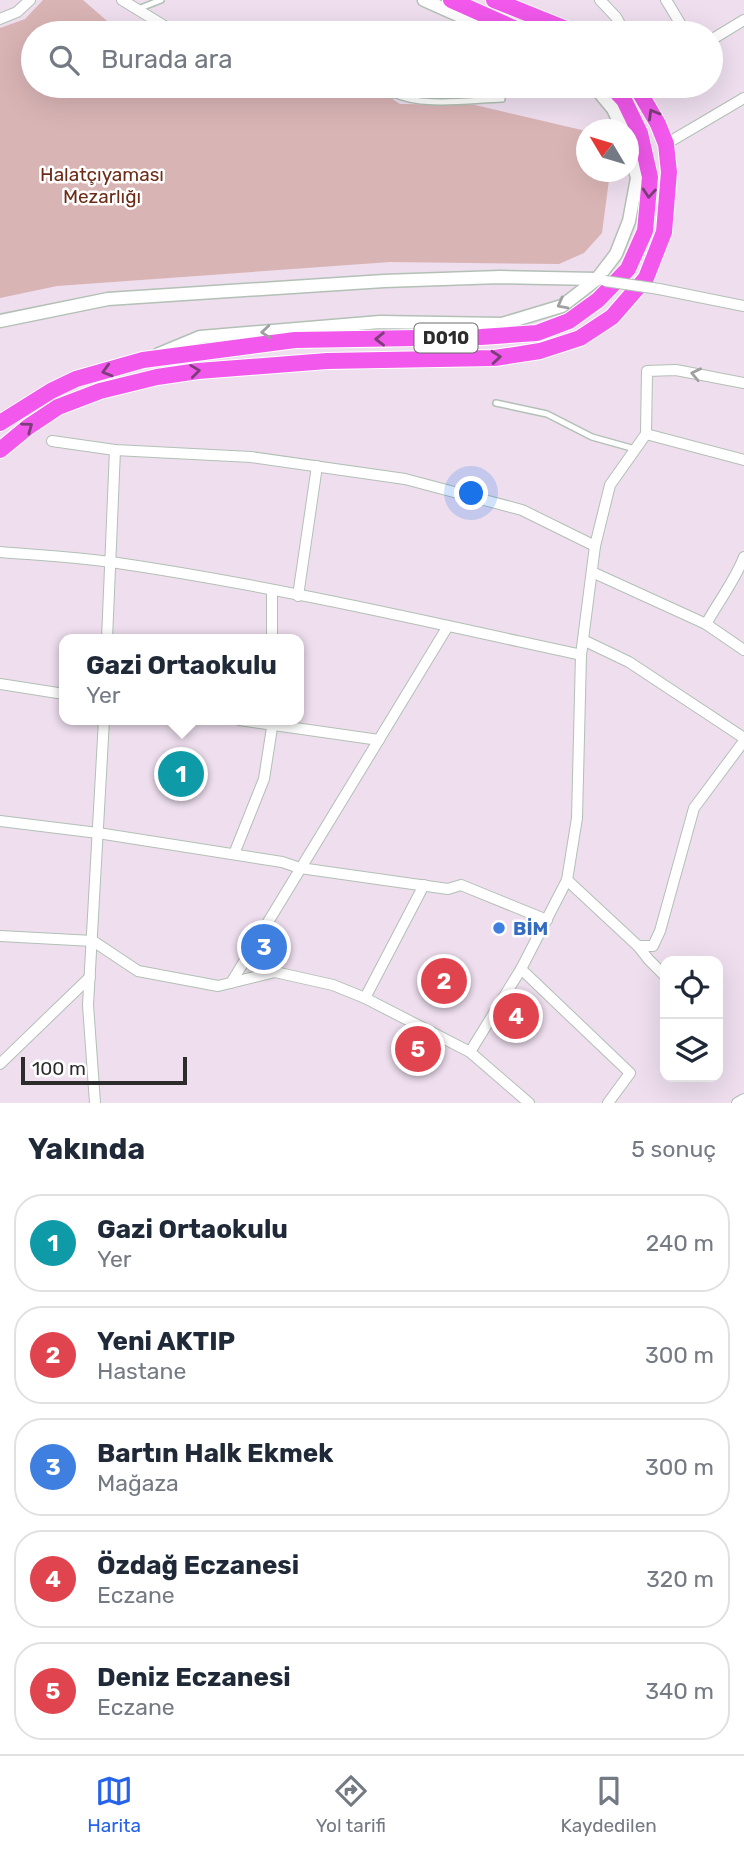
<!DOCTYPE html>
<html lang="tr">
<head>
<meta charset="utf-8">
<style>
  body { margin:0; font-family:Rubik,sans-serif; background:#f2f2f3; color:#1f2937 }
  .controls { position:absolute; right:21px; bottom:21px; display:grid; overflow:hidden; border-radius:14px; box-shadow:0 7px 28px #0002 }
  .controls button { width:63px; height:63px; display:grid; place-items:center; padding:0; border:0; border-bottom:2px solid #e0e1e3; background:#fff; color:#1f2937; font:35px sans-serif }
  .compass { position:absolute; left:576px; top:119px; width:63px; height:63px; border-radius:50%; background:#fff; box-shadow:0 7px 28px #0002; rotate:308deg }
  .scale { position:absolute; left:21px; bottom:18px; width:166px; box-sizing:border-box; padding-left:7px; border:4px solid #2c2c2c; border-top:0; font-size:19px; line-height:24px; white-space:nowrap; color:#2c2c2c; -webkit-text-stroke:5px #fff; paint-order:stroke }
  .you { position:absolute; left:472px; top:494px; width:24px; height:24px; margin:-18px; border:5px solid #fff; border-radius:50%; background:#1a73e8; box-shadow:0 0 0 10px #1a73e833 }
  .badge { display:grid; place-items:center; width:46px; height:46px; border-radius:50%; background:#2563eb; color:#fff; font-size:23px; font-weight:700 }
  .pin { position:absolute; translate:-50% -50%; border:4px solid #fff; box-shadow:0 2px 7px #0006 }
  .popup { position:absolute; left:59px; top:634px; width:245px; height:91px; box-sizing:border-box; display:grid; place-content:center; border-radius:14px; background:#fff; filter:drop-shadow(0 2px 5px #0005); font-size:23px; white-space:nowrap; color:#747a83 }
  .popup b { font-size:26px; color:#1f2937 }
  .popup::after { content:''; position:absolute; left:50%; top:100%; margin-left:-14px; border:14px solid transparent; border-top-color:#fff }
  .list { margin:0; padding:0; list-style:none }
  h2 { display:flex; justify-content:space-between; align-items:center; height:91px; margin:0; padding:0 28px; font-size:30px }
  h2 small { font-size:23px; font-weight:400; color:#747a83 }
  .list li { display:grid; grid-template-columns:46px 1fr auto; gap:21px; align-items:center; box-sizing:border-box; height:98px; margin:0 14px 14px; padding:0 14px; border:2px solid #e0e1e3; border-radius:28px }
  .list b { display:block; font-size:26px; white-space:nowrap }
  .list p { margin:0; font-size:23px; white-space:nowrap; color:#747a83 }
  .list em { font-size:23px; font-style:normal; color:#747a83 }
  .icon { flex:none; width:38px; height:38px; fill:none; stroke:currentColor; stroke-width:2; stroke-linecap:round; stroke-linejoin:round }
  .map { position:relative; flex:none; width:744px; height:1103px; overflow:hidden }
  .search { position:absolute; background:#fff; box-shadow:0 7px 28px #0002; left:21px; right:21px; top:21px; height:77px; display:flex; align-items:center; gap:18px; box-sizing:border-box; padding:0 24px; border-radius:38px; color:#747a83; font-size:26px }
  .sheet { height:651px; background:#fff }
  nav { display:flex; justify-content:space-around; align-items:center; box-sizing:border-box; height:98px; border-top:2px solid #e0e1e3; background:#fff; font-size:19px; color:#747a83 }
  nav a { display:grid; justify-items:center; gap:4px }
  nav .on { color:#2563eb }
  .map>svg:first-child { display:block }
</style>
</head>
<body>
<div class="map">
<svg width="744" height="1103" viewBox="0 0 744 1103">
  <rect width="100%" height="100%" fill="#eedeee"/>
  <polygon fill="#d9b4b5" points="43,0 83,0 121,33 33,33 33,86 333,86 380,91 400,104 475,105 586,131 586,172 610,172 602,233 584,253 559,264 390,262 57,286 0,298 0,28 25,19"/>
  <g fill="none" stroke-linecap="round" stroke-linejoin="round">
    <g stroke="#b2c0b5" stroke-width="8">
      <g id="service">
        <polyline points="138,9 161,0"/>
        <path d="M 392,93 C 421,108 470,100 502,99"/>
        <polyline points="496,403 547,414 592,437 635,449"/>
      </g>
    </g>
    <g stroke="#b2c0b5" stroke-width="12">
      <g id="minor">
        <polyline points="122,0 176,33"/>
        <polyline points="600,0 616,17 625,33"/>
        <polyline points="666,0 686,33"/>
        <polyline points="0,19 17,12 30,0"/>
        <polyline points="711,40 744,20"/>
        <polyline points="366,86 392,93"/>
        <polyline points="666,144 744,98"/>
        <polyline points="659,289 744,306"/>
        <polyline points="646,434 744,460"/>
        <polyline points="52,441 115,450 251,457 405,479 522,510 595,546"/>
        <path d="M 0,552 C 37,555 74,557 111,562 C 269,585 425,621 581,655"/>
        <polyline points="592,572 706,624 744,650"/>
        <polyline points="272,591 272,639"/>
        <polyline points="298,596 317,466"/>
        <path d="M 706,624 C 719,601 735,580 744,557"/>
        <polyline points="107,639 115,450"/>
        <polyline points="583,640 629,662 744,738"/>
        <polyline points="0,684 64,694"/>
        <polyline points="239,720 379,740"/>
        <polyline points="0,821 98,833 282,862 300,868 448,889 461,885 547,920"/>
        <polyline points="234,854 264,779 273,721"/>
        <polyline points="567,880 638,946 653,946 660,931 694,808 744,741"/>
        <polyline points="0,936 93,941 138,971 218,986 275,972 333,985 365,998 470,1052 529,1103"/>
        <polyline points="638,946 649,960 665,976"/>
        <polyline points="521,969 630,1073 608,1103"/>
        <polyline points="231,983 448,626"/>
        <polyline points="365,998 424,885"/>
        <polyline points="470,1052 521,969 567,880 577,818 581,655 595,546 610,485 646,434 647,371 676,370 744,383"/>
        <polyline points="0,1064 90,977"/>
        <polyline points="95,1103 88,1005 104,720"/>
        <polyline points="737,1103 744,1099"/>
      </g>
    </g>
    <g stroke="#b2c0b5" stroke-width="15">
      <g id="tertiary">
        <polyline points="424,0 498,33"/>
        <polyline points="594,86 613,109 623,130"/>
        <polyline points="0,321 108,299 384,281 500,277 597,279"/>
        <polyline points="159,354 200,337 380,322 502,324 562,306 597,279 616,254 629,221 637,178 628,142"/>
      </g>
    </g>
    <g stroke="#fff" stroke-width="18">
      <g id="trunk">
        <polyline points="451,0 525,33"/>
        <polyline points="494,0 576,33"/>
        <polyline points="0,423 51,391 76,379 143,360 295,340 481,337 537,333 569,321 598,300 628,269 645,231 650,177 640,133 624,100 611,86"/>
        <polyline points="0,450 28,427 58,407 100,391 157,377 198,371 327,361 495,358 540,351 580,338 612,317 646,278 664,232 669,172 666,144 658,124 636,86"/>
      </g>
    </g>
    <use href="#service" stroke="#fff" stroke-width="5"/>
    <use href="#minor" stroke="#fff" stroke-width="10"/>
    <use href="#tertiary" stroke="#fff" stroke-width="12"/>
    <use href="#trunk" stroke="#f158eb" stroke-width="16"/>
    <g stroke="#b2c0b5" stroke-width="12" stroke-linecap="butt">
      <polyline id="minor-bridge" points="605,281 659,289"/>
    </g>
    <use href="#minor-bridge" stroke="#fff" stroke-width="10"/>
  </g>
  <defs><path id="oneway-chevron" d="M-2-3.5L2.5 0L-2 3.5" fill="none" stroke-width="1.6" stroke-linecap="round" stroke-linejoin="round" transform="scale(1.75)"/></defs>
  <g stroke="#7b3e78">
    <use href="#oneway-chevron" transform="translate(653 114) rotate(-120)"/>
    <use href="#oneway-chevron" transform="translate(649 193) rotate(95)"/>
    <use href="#oneway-chevron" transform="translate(380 339) rotate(179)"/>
    <use href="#oneway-chevron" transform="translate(496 357) rotate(-5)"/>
    <use href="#oneway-chevron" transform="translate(107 371) rotate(164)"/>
    <use href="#oneway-chevron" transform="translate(195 371) rotate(-7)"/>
    <use href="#oneway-chevron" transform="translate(28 427) rotate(-36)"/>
  </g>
  <g stroke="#a0a0a0">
    <use href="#oneway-chevron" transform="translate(562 304) rotate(152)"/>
    <use href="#oneway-chevron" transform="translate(266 332) rotate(175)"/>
    <use href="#oneway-chevron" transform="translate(696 374) rotate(-168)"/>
  </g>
  <circle fill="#3f7fe0" stroke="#fff" stroke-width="2.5" cx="499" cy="928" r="7"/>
  <g text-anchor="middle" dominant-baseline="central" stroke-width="5" stroke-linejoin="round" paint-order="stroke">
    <rect fill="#fff" stroke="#6b6b6b" stroke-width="2" x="414.5" y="323.5" width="63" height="29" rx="5"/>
    <g font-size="18" font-weight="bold" fill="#2c2c2c">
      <text x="446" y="338">D010</text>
    </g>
    <g font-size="19" fill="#6e2b17" stroke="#fff">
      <text x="102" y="174">Halatçıyaması<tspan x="102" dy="22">Mezarlığı</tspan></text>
    </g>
    <g font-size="19" font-weight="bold" fill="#366cbe" stroke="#fff" text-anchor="start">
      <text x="513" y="928">BİM</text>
    </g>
  </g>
</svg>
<div class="controls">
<button><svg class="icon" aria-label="locate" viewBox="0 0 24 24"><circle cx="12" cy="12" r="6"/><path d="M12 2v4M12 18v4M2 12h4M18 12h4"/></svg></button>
<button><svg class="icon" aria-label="layers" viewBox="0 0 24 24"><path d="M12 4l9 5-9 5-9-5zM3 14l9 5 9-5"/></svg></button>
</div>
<svg class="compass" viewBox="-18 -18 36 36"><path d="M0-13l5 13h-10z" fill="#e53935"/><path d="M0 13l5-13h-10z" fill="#747a83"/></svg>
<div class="scale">100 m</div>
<div class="you"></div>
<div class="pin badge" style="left:181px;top:774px;background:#0f9aa8">1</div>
<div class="popup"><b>Gazi Ortaokulu</b>Yer</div>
<div class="pin badge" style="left:444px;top:981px;background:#e0444e">2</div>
<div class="pin badge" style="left:264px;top:947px;background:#3f7fe0">3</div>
<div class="pin badge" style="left:516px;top:1016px;background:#e0444e">4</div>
<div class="pin badge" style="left:418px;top:1049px;background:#e0444e">5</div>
<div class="search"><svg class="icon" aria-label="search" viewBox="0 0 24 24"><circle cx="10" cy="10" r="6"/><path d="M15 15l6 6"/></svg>Burada ara</div>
</div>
<section class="sheet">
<h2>Yakında<small>5 sonuç</small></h2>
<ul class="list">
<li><span class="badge" style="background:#0f9aa8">1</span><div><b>Gazi Ortaokulu</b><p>Yer</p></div><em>240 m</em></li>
<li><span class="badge" style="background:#e0444e">2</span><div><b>Yeni AKTIP</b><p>Hastane</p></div><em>300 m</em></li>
<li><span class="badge" style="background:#3f7fe0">3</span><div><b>Bartın Halk Ekmek</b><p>Mağaza</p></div><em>300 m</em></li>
<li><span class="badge" style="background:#e0444e">4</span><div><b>Özdağ Eczanesi</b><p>Eczane</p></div><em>320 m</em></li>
<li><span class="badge" style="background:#e0444e">5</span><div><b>Deniz Eczanesi</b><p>Eczane</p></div><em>340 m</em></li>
</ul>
</section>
<nav>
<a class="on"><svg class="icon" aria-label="map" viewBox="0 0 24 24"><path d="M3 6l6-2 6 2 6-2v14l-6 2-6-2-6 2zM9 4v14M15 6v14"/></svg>Harita</a>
<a><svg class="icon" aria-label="directions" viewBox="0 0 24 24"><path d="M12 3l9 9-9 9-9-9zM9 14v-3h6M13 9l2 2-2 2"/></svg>Yol tarifi</a>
<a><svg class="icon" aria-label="saved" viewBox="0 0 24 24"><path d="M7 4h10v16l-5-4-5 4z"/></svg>Kaydedilen</a>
</nav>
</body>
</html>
